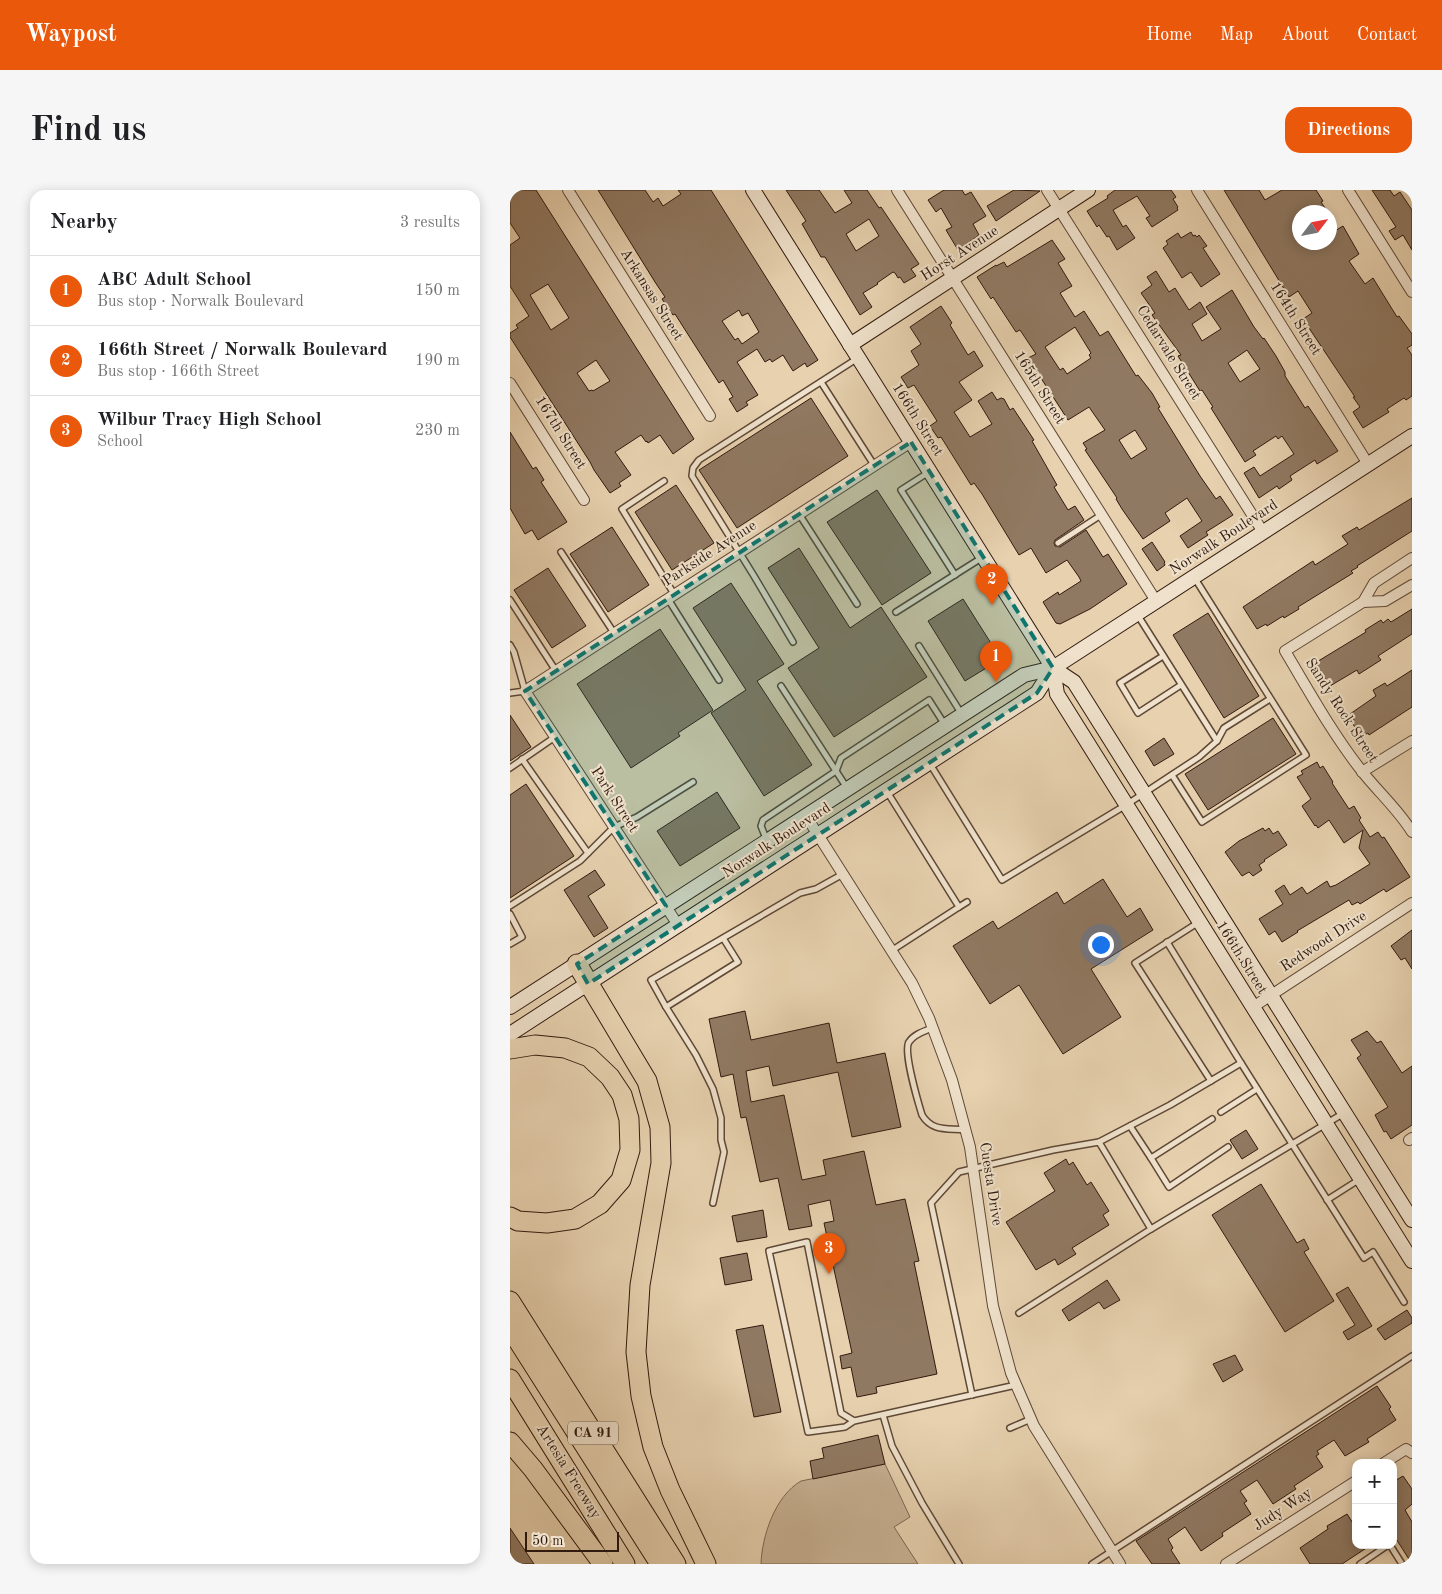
<!DOCTYPE html>
<html lang="en">
<head>
<meta charset="utf-8">
<style>
  body { margin:0; font-family:"Old Standard TT",serif; background:#f6f6f6; color:#202124 }
  .controls { position:absolute; right:15px; bottom:15px; display:grid; overflow:hidden; border-radius:10px; box-shadow:0 2px 12px #0003 }
  .controls button { width:45px; height:45px; display:grid; place-items:center; padding:0; border:0; border-bottom:1px solid #e0e0e0; background:#fff; color:#202124; font:25px sans-serif }
  .compass { position:absolute; left:782px; top:15px; width:45px; height:45px; border-radius:50%; background:#fff; box-shadow:0 2px 12px #0003; rotate:58deg }
  .scale { position:absolute; left:15px; bottom:12px; width:94px; box-sizing:border-box; padding-left:5px; border:2px solid #311a0e; border-top:0; font-size:14px; line-height:18px; white-space:nowrap; color:#311a0e; -webkit-text-stroke:4px #efe1cb; paint-order:stroke }
  .you { position:absolute; left:590px; top:754px; width:18px; height:18px; margin:-12px; border:4px solid #fff; border-radius:50%; background:#1a73e8; box-shadow:0 0 0 8px #1a73e833 }
  .badge { display:grid; place-items:center; width:32px; height:32px; border-radius:50%; background:#ea580c; color:#fff; font-size:16px; font-weight:700 }
  .pin { position:absolute; translate:-50% -41px; filter:drop-shadow(0 1px 2px #0008) }
  .pin::after { content:''; position:absolute; top:26px; width:18px; height:15px; background:inherit; clip-path:polygon(0 0,100% 0,50% 100%) }
  .list { margin:0; padding:0; list-style:none }
  h2 { display:flex; justify-content:space-between; align-items:center; height:65px; margin:0; padding:0 20px; font-size:21px }
  h2 small { font-size:16px; font-weight:400; color:#757577 }
  .list li { display:grid; grid-template-columns:32px 1fr auto; gap:15px; align-items:center; box-sizing:border-box; height:70px; padding:0 20px; border-top:1px solid #e0e0e0 }
  .list b { display:block; font-size:19px; white-space:nowrap }
  .list p { margin:0; font-size:16px; white-space:nowrap; color:#757577 }
  .list em { font-size:16px; font-style:normal; color:#757577 }
  .map { position:relative; flex:none; width:902px; height:1374px; overflow:hidden; border-radius:15px }
  header { display:flex; align-items:center; gap:30px; box-sizing:border-box; height:70px; padding:0 25px; background:#ea580c; color:#fff }
  header strong { font-size:24px }
  nav { display:flex; gap:28px; margin-inline-start:auto; font-size:18px }
  .intro { display:flex; align-items:center; justify-content:space-between; box-sizing:border-box; height:120px; padding:0 30px }
  h1 { margin:0; font-size:35px }
  .button { padding:12px 22px; border-radius:15px; background:#ea580c; color:#fff; font-size:18px; font-weight:700 }
  main { display:flex; gap:30px; padding:0 30px }
  aside { flex:1; background:#fff; border-radius:15px; box-shadow:0 2px 12px #0003 }
  .map>svg:first-child { display:block }
</style>
</head>
<body>
<header>
<strong>Waypost</strong>
<nav><a>Home</a><a>Map</a><a>About</a><a>Contact</a></nav>
</header>
<div class="intro"><h1>Find us</h1><a class="button">Directions</a></div>
<main>
<aside>
<h2>Nearby<small>3 results</small></h2>
<ul class="list">
<li><span class="badge">1</span><div><b>ABC Adult School</b><p>Bus stop · Norwalk Boulevard</p></div><em>150 m</em></li>
<li><span class="badge">2</span><div><b>166th Street / Norwalk Boulevard</b><p>Bus stop · 166th Street</p></div><em>190 m</em></li>
<li><span class="badge">3</span><div><b>Wilbur Tracy High School</b><p>School</p></div><em>230 m</em></li>
</ul>
</aside>
<div class="map">
<svg width="902" height="1374" viewBox="0 0 902 1374">
  <rect width="100%" height="100%" fill="#e7d1af"/>
  <filter id="stains"><feTurbulence type="fractalNoise" baseFrequency=".004" numOctaves="4"/><feColorMatrix values="0 0 0 0 .2 0 0 0 0 .09 0 0 0 0 .02 0 0 0 .5 -.17"/></filter>
  <radialGradient id="worn" r=".72"><stop offset=".6" stop-color="#630" stop-opacity="0"/><stop offset="1" stop-color="#630" stop-opacity=".3"/></radialGradient>
  <path fill="#c8b294" stroke="#7c6651" d="M 375,1274 L 400,1327 L 384,1337 L 408,1374 L 251,1374 C 252,1346 265,1306 291,1291 Z"/>
  <g fill="#907962" stroke="#311a0e" fill-rule="evenodd">
    <path d="M 8,0 L 26,0 L 184,249 L 163,264 L 150,245 L 138,253 L 137,251 L 136,252 L 131,245 L 105,262 L 121,285 L 109,293 L 111,296 L 100,303 L 84,280 L 80,272 L 0,147 L 0,143 L 8,138 L 6,135 L 19,126 L 0,96 L 0,55 L 10,48 L 0,33 L 0,5 ZM 38,94 L 59,128 L 41,140 L 20,105 ZM 86,170 L 100,191 L 83,201 L 82,200 L 79,201 L 67,183 Z"/>
    <path d="M 88,0 L 135,0 L 143,12 L 148,8 L 153,16 L 171,4 L 168,0 L 201,0 L 308,170 L 297,177 L 295,173 L 283,181 L 273,165 L 262,172 L 260,169 L 255,172 L 247,159 L 227,172 L 248,205 L 236,212 L 238,215 L 227,222 L 219,209 L 223,207 L 213,190 L 209,193 L 165,124 L 163,125 L 152,109 L 155,107 L 145,92 ZM 229,120 L 232,126 L 238,123 L 249,142 L 232,154 L 228,148 L 225,150 L 212,131 Z"/>
    <path d="M 276,0 L 309,0 L 325,23 L 342,13 L 334,0 L 357,0 L 369,18 L 371,17 L 409,74 L 401,79 L 406,86 L 394,93 L 390,87 L 388,88 L 385,83 L 383,82 L 367,93 L 368,94 L 353,103 L 362,117 L 350,125 L 315,67 L 311,67 L 292,34 L 296,31 ZM 359,29 L 369,46 L 346,61 L 336,44 Z"/>
    <polygon points="434,0 452,0 455,5 461,2 476,26 463,34 469,45 448,60 436,40 442,37 431,18 426,22 418,10"/>
    <polygon points="504,0 530,1 486,31 477,16"/>
    <polygon points="605,0 661,0 666,7 663,9 668,17 667,18 668,20 642,37 636,28 640,26 627,6 603,20 613,37 616,35 625,48 607,60 599,46 597,47 589,35 587,37 577,21 598,8 597,6"/>
    <polygon points="714,0 749,0 755,10 772,0 806,0 813,11 811,12 815,18 807,22 790,22 790,52 820,52 820,44 833,36 849,64 839,71 855,94 863,88 887,127 889,126 902,144 902,155 897,158 902,165 902,206 896,210 894,208 877,219 879,222 853,238 843,222 850,217 843,207 845,207 793,129 802,123 788,101 779,107"/>
    <polygon points="862,0 880,0 884,6 890,2 902,20 902,60 893,45 885,50 879,41 886,37"/>
    <polygon points="681,42 683,46 685,45 687,47 689,45 697,56 693,58 710,84 691,97 681,82 672,88 653,58 658,54 656,51 668,43 671,48"/>
    <path d="M 542,50 L 555,69 L 548,73 L 562,96 L 550,103 L 565,127 L 574,121 L 590,146 L 598,141 L 626,186 L 628,185 L 642,203 L 650,217 L 648,218 L 690,286 L 706,309 L 710,306 L 723,325 L 696,342 L 698,345 L 678,358 L 670,346 L 692,331 L 677,308 L 655,323 L 660,331 L 633,349 L 612,319 L 606,309 L 607,308 L 575,260 L 577,259 L 573,253 L 595,240 L 579,217 L 558,230 L 518,168 L 526,164 L 510,140 L 506,142 L 483,107 L 481,109 L 467,87 L 486,75 L 486,76 L 494,72 L 497,77 ZM 565,137 L 581,163 L 579,165 L 581,168 L 557,184 L 553,178 L 550,180 L 535,157 ZM 625,240 L 637,259 L 621,269 L 609,250 Z"/>
    <path d="M 646,81 L 659,102 L 665,98 L 679,120 L 690,112 L 697,124 L 682,134 L 692,151 L 711,139 L 696,117 L 722,100 L 744,137 L 753,149 L 754,148 L 766,166 L 775,182 L 775,186 L 795,218 L 798,216 L 828,261 L 807,274 L 805,270 L 780,286 L 782,290 L 769,299 L 767,296 L 749,308 L 734,283 L 744,277 L 750,286 L 784,264 L 772,246 L 768,249 L 766,246 L 743,261 L 746,265 L 735,272 L 701,218 L 703,217 L 692,200 L 690,201 L 668,166 L 671,165 L 642,125 L 645,123 L 631,103 L 642,95 L 637,87 ZM 737,160 L 750,179 L 730,192 L 718,173 Z"/>
    <polygon points="431,116 442,133 440,135 458,165 464,161 473,176 449,192 462,210 444,222 460,247 482,234 468,211 482,202 487,210 491,208 494,209 500,220 503,218 524,250 522,251 547,295 544,297 558,320 565,316 574,330 545,350 544,353 545,356 550,357 576,340 593,367 598,364 617,394 580,419 550,434 546,433 533,412 548,402 549,405 571,391 569,387 557,370 536,383 521,358 509,365 472,304 464,293 461,295 431,247 428,248 420,236 427,231 404,195 398,198 391,187 409,175 401,161 411,154 400,137"/>
    <polygon points="301,208 338,266 227,338 189,280"/>
    <polygon points="0,242 23,279 26,277 34,290 31,292 57,332 28,350 22,340 15,344 0,318"/>
    <polygon points="166,295 204,353 162,380 125,322"/>
    <polygon points="367,300 421,383 372,415 317,332"/>
    <polygon points="902,308 902,341 847,376 848,377 841,381 843,383 788,417 789,419 774,428 773,426 757,436 756,434 747,439 733,417 803,371 805,375 838,354 832,346 847,337 849,340"/>
    <polygon points="102,337 139,395 98,422 60,364"/>
    <polygon points="642,352 655,372 654,373 655,375 647,381 632,359"/>
    <polygon points="289,358 340,438 371,417 417,487 324,547 278,478 309,458 258,378"/>
    <polygon points="38,378 76,436 42,458 4,400"/>
    <polygon points="221,393 274,474 247,491 302,575 254,606 201,523 236,500 183,418"/>
    <polygon points="453,409 491,469 455,491 418,431"/>
    <polygon points="902,419 902,444 868,466 871,470 849,484 847,480 820,496 805,473 856,442 855,440 871,430 873,433 878,429 881,432"/>
    <polygon points="698,423 749,506 714,528 663,445"/>
    <polygon points="150,439 203,520 168,543 170,546 121,578 67,494"/>
    <polygon points="902,480 902,517 859,545 858,543 851,547 841,531 844,530 840,524 866,506 863,500 875,493 877,496"/>
    <polygon points="0,525 21,557 0,571"/>
    <polygon points="763,528 786,564 698,620 675,584"/>
    <polygon points="654,548 664,564 644,576 635,561"/>
    <polygon points="807,572 810,578 813,576 823,592 822,593 839,619 844,616 851,628 849,630 860,647 868,642 872,648 874,647 900,687 876,702 874,699 850,714 848,712 842,715 839,710 787,741 788,742 772,752 765,741 759,745 749,729 773,714 765,701 774,695 780,705 792,697 797,704 817,691 820,697 826,695 860,674 849,658 853,640 834,653 819,630 808,638 806,635 805,636 792,616 801,609 787,587 793,584 791,581"/>
    <polygon points="16,594 64,666 0,708 0,605"/>
    <polygon points="207,602 230,638 170,676 147,641"/>
    <polygon points="753,638 755,641 759,638 763,644 768,641 777,655 754,670 755,671 749,675 752,680 743,686 739,682 732,686 715,662 729,651"/>
    <polygon points="85,680 95,695 78,706 98,738 84,747 54,700"/>
    <polygon points="593,689 617,727 630,718 643,740 581,779 611,827 553,864 509,795 480,814 443,756 483,731 488,739 547,702 554,714"/>
    <polygon points="902,740 902,779 895,768 891,770 881,756"/>
    <polygon points="235,821 241,850 319,833 327,873 375,863 391,937 342,947 328,882 263,896 259,876 236,881 241,912 274,905 292,990 316,985 313,970 354,961 366,1015 395,1009 409,1071 404,1072 427,1184 366,1197 367,1203 347,1207 341,1177 332,1179 330,1166 342,1163 314,1033 324,1031 320,1010 298,1015 302,1036 279,1040 268,988 250,992 236,927 231,928 223,884 211,887 199,829"/>
    <polygon points="857,841 867,853 871,851 892,883 902,876 902,935 881,949 876,941 874,942 865,925 878,917 847,868 851,865 841,850"/>
    <polygon points="736,940 748,959 732,969 720,950"/>
    <polygon points="556,969 559,975 563,972 577,995 581,992 599,1021 593,1025 599,1035 562,1058 566,1064 548,1075 545,1069 526,1080 496,1032 545,1001 534,983"/>
    <polygon points="751,994 787,1053 794,1049 799,1059 794,1062 824,1111 775,1142 702,1025"/>
    <polygon points="253,1020 257,1047 227,1052 222,1026"/>
    <polygon points="237,1063 242,1090 215,1095 210,1068"/>
    <polygon points="597,1090 610,1110 594,1119 589,1112 559,1131 552,1120"/>
    <polygon points="838,1097 862,1136 838,1150 833,1142 845,1135 826,1104"/>
    <polygon points="897,1120 902,1128 902,1133 875,1150 867,1139"/>
    <polygon points="253,1135 271,1222 244,1227 226,1140"/>
    <polygon points="725,1165 733,1180 713,1192 703,1174"/>
    <polygon points="867,1196 881,1217 879,1219 886,1230 857,1249 859,1252 835,1266 824,1250 807,1261 809,1264 806,1266 813,1277 784,1296 786,1299 763,1314 747,1290 730,1301 737,1311 734,1313 741,1324 712,1343 713,1346 691,1361 675,1337 658,1349 663,1358 661,1360 670,1374 642,1374 626,1351"/>
    <polygon points="368,1245 375,1274 303,1289 300,1271 314,1268 312,1258"/>
    <polygon points="893,1286 902,1299 902,1314 895,1320 902,1332 902,1374 883,1344 883,1292"/>
    <polygon points="837,1324 846,1338 846,1355 861,1355 832,1374 800,1374 790,1358 818,1339 817,1336"/>
    <polygon points="0,1338 24,1374 0,1374"/>
  </g>
  <g fill="none" stroke-linecap="round" stroke-linejoin="round">
    <g stroke="#5e4836" stroke-width="8">
      <g id="lane">
        <polyline points="311,192 364,275"/>
        <polyline points="419,282 391,300 445,385"/>
        <polyline points="154,291 112,319 164,404"/>
        <polyline points="289,324 347,414"/>
        <polyline points="548,353 591,325"/>
        <polyline points="51,362 104,443"/>
        <polyline points="158,409 209,490"/>
        <polyline points="0,410 46,481"/>
        <polyline points="386,422 473,367"/>
        <polyline points="283,452 244,386 182,286 183,278 189,270 348,168"/>
        <polyline points="0,455 4,462 15,501 0,503"/>
        <polyline points="409,456 451,523"/>
        <polyline points="653,466 610,493 628,523 671,495"/>
        <polyline points="271,496 337,598"/>
        <polyline points="707,551 714,538 760,509"/>
        <polyline points="12,569 78,663"/>
        <polyline points="420,574 492,690 616,615 689,567 707,551 627,424"/>
        <polyline points="0,578 45,547"/>
        <polyline points="662,585 692,632 796,565 684,387"/>
        <polyline points="376,600 449,717 381,761"/>
        <polyline points="257,651 251,636 253,630 326,581 331,568 419,510 435,535"/>
        <polyline points="0,716 70,671 104,637 127,627 183,592"/>
        <polyline points="449,717 457,712"/>
        <polyline points="0,724 12,747 0,754"/>
        <polyline points="689,732 625,773 701,891"/>
        <polyline points="213,748 228,772 156,817 141,790 290,703 306,699 333,684"/>
        <polyline points="657,752 731,873"/>
        <polyline points="156,817 186,865 203,899 211,928 211,950 214,962 203,1013"/>
        <path d="M 422,838 C 415,841 404,844 399,852 C 393,861 408,912 412,925 C 422,942 438,938 455,940"/>
        <polyline points="711,922 747,899"/>
        <polyline points="620,936 641,968 702,929"/>
        <polyline points="589,952 660,915 731,873 854,1068 863,1062 894,1112"/>
        <polyline points="641,968 659,997 718,957"/>
        <polyline points="817,1010 850,989"/>
        <polyline points="509,1123 641,1039 834,923"/>
        <polyline points="462,1205 421,1013 449,982 543,960 589,952 641,1039"/>
        <polyline points="373,1225 382,1256 412,1313 449,1374"/>
        <polyline points="344,1231 331,1223 297,1052 259,1061 298,1242 335,1237 344,1231 506,1195"/>
        <polyline points="500,1238 521,1229"/>
        <polyline points="880,1355 892,1374"/>
        <polyline points="582,1374 902,1166"/>
        <polyline points="850,1374 878,1355"/>
      </g>
    </g>
    <g stroke="#5e4836" stroke-width="12">
      <g id="street">
        <polyline points="58,0 200,226"/>
        <polyline points="387,0 646,411"/>
        <polyline points="537,0 753,342"/>
        <polyline points="687,0 858,274"/>
        <polyline points="838,0 902,102"/>
        <polyline points="0,193 74,310"/>
        <path d="M 902,368 L 864,393 L 853,412 L 775,461 C 799,501 822,543 851,580 C 867,601 888,619 902,642"/>
        <polyline points="853,412 875,411 902,395"/>
        <polyline points="852,582 902,551"/>
        <polyline points="296,626 402,793 419,828 442,890 460,957 483,1116 501,1183 524,1236 610,1374"/>
        <polyline points="168,735 15,501 401,252"/>
        <polyline points="743,817 902,713"/>
        <polyline points="899,950 902,948"/>
        <polyline points="874,1273 896,1259 902,1263"/>
        <polyline points="716,1374 846,1291"/>
      </g>
    </g>
    <g stroke="#311a0e" stroke-width="16">
      <g id="secondary">
        <polyline points="243,0 543,478 564,492 902,1030"/>
        <polyline points="340,155 578,0"/>
        <polyline points="543,478 547,504 902,1071"/>
        <polyline points="0,817 514,485 543,478 902,246"/>
        <polyline points="0,844 527,503 543,478"/>
      </g>
    </g>
    <g stroke="#311a0e" stroke-width="21">
      <g id="highway">
        <polyline points="67,774 137,891 150,937 151,973 130,1095 126,1162 131,1206 143,1257 160,1300 196,1374"/>
        <polyline points="0,859 25,855 55,858 79,867 100,887 112,905 119,929 120,960 111,990 90,1014 65,1029 37,1033 8,1031 0,1027"/>
        <polyline points="0,1111 166,1374"/>
        <polyline points="0,1138 150,1374"/>
        <polyline points="0,1189 115,1374"/>
        <polyline points="0,1252 23,1279 93,1374"/>
      </g>
    </g>
    <use href="#lane" stroke="#efe1cb" stroke-width="5"/>
    <use href="#street" stroke="#efe1cb" stroke-width="10"/>
    <use href="#secondary" stroke="#efe1cb" stroke-width="14"/>
    <use href="#highway" stroke="#e7d1af" stroke-width="19"/>
  </g>
  <path fill="#0f766e" fill-opacity="0.2" stroke="#0f766e" stroke-width="4" stroke-dasharray="10 6" stroke-linejoin="round" d="M 401,252 L 543,478 L 527,503 L 78,794 L 67,774 L 156,716 L 15,501 Z"/>
  <g text-anchor="middle" dominant-baseline="central" stroke-width="4" stroke-linejoin="round" paint-order="stroke">
    <rect fill="#efe1cb" stroke="#6a5647" stroke-width="1" x="58" y="1231.5" width="50" height="23" rx="4"/>
    <g font-size="14" font-weight="bold" fill="#311a0e">
      <text x="83" y="1243">CA 91</text>
    </g>
    <g font-size="15" fill="#311a0e" stroke="#efe1cb">
      <text transform="translate(450 64) rotate(-33)">Horst Avenue</text>
      <text transform="translate(141 105) rotate(58)">Arkansas Street</text>
      <text transform="translate(785 129) rotate(58)">164th Street</text>
      <text transform="translate(658 163) rotate(58)">Cedarvale Street</text>
      <text transform="translate(529 198) rotate(58)">165th Street</text>
      <text transform="translate(407 230) rotate(58)">166th Street</text>
      <text transform="translate(50 243) rotate(58)">167th Street</text>
      <text transform="translate(714 348) rotate(-33)">Norwalk Boulevard</text>
      <text transform="translate(200 364) rotate(-33)">Parkside Avenue</text>
      <text transform="translate(831 521) rotate(57)">Sandy Rock Street</text>
      <text transform="translate(104 610) rotate(57)">Park Street</text>
      <text transform="translate(267 651) rotate(-33)">Norwalk Boulevard</text>
      <text transform="translate(814 752) rotate(-33)">Redwood Drive</text>
      <text transform="translate(731 768) rotate(58)">166th Street</text>
      <text transform="translate(480 994) rotate(81)">Cuesta Drive</text>
      <text transform="translate(58 1282) rotate(58)">Artesia Freeway</text>
      <text transform="translate(773 1320) rotate(-33)">Judy Way</text>
    </g>
  </g>
  <rect width="100%" height="100%" filter="url(#stains)"/>
  <rect width="100%" height="100%" fill="url(#worn)"/>
</svg>
<div class="controls">
<button>+</button>
<button>−</button>
</div>
<svg class="compass" viewBox="-18 -18 36 36"><path d="M0-13l5 13h-10z" fill="#e53935"/><path d="M0 13l5-13h-10z" fill="#757577"/></svg>
<div class="scale">50 m</div>
<div class="you"></div>
<div class="pin badge" style="left:486px;top:492px">1</div>
<div class="pin badge" style="left:482px;top:415px">2</div>
<div class="pin badge" style="left:319px;top:1084px">3</div>
</div>
</main>
</body>
</html>
